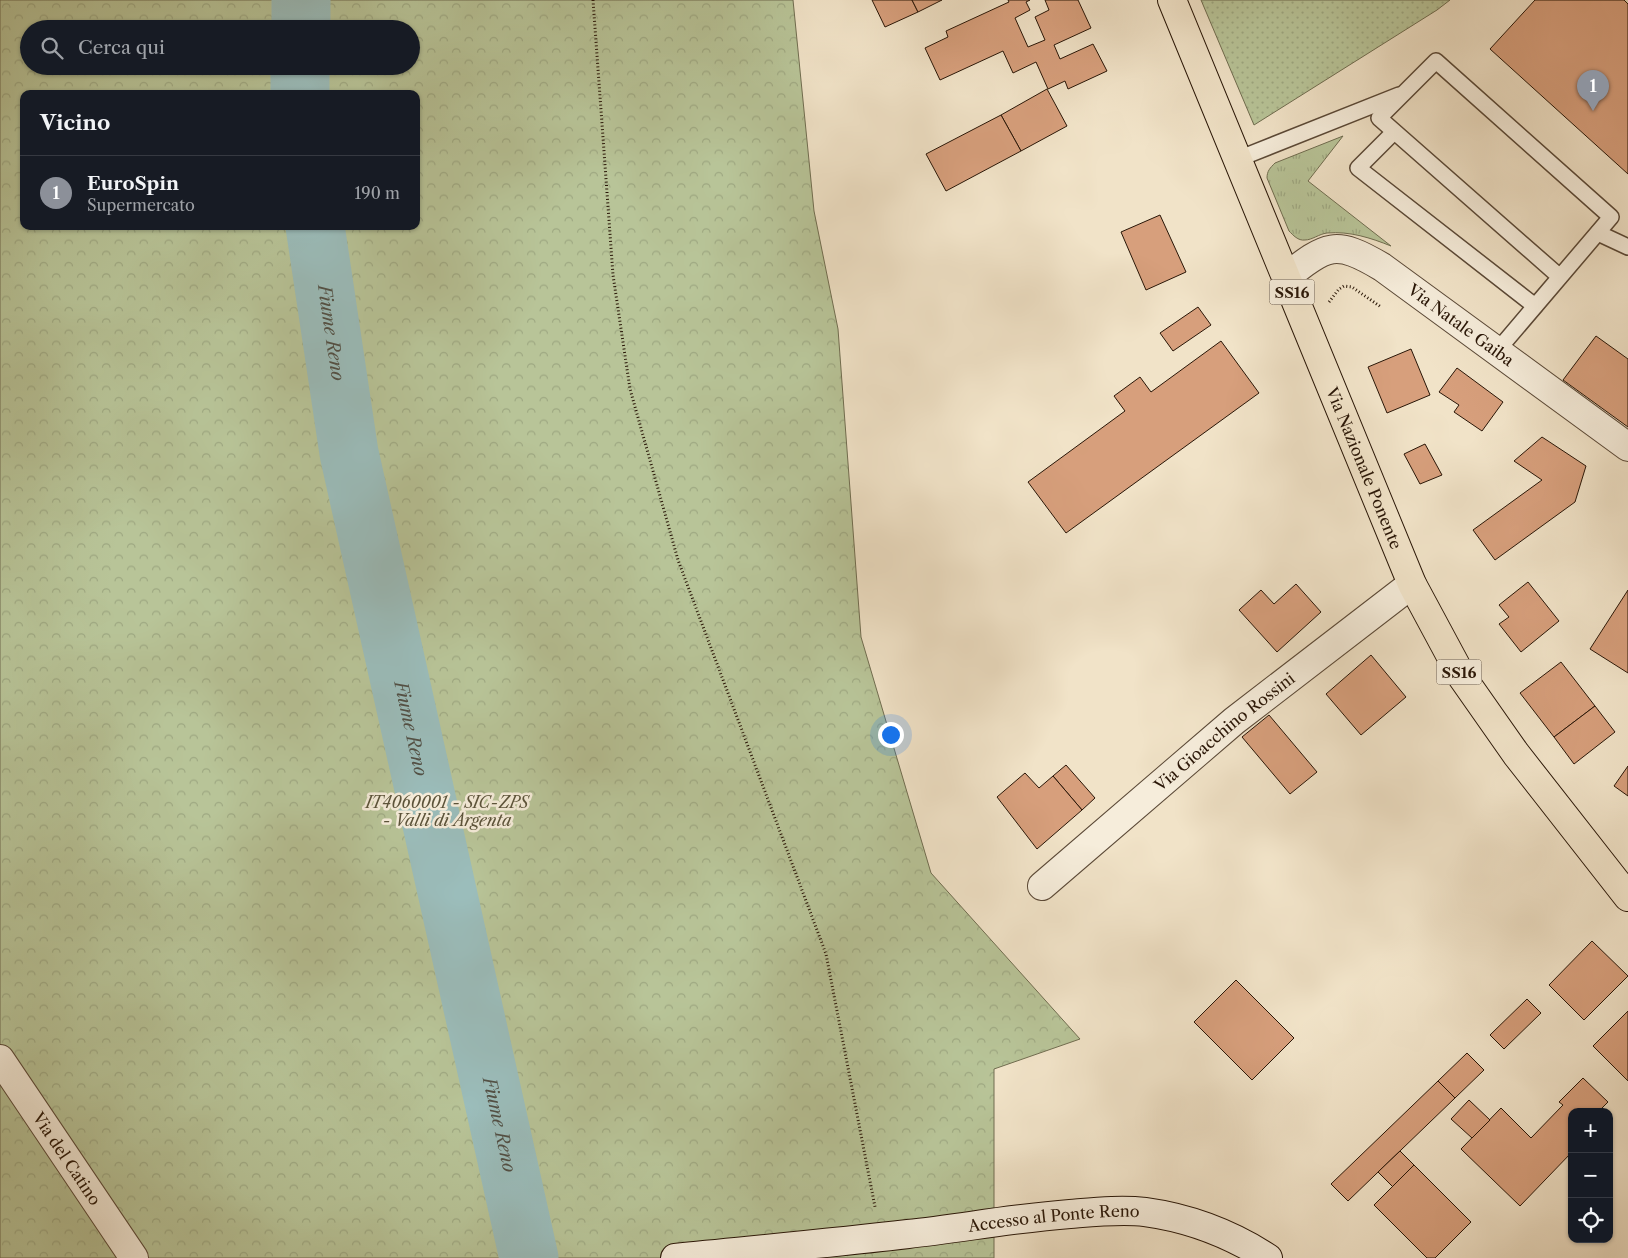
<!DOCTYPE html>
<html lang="it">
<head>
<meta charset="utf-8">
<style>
  body { margin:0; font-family:"Libre Caslon Text",serif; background:#242831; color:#f1f3f6 }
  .controls { position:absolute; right:15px; bottom:15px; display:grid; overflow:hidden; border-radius:10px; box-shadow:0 1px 4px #0004 }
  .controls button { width:45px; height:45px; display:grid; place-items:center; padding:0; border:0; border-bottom:1px solid #363941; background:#171b24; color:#f1f3f6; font:25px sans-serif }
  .you { position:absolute; left:890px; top:734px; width:18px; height:18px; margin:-12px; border:4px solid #fff; border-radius:50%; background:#1a73e8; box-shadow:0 0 0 8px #1a73e833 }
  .badge { display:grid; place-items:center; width:32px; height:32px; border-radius:50%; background:#8c9099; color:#fff; font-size:16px; font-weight:700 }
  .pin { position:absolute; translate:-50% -41px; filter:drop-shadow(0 1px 2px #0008) }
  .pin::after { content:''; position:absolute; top:26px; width:18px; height:15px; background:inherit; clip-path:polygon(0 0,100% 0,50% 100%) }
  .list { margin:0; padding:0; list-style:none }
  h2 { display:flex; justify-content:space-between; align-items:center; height:65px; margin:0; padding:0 20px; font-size:21px }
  h2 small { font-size:16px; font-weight:400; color:#9ea1a6 }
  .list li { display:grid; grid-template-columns:32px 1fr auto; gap:15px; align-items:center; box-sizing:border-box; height:75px; padding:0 20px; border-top:1px solid #363941 }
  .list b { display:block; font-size:19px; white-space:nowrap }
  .list p { margin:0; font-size:16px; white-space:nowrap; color:#9ea1a6 }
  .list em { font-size:16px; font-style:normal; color:#9ea1a6 }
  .icon { flex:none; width:28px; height:28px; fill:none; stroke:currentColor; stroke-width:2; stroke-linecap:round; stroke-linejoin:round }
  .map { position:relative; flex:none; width:1628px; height:1258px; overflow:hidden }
  .search { position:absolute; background:#171b24; box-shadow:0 1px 4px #0004; left:20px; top:20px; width:400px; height:55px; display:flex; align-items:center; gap:12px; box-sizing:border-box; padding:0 18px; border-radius:28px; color:#9ea1a6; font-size:19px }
  .panel { position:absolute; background:#171b24; box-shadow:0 1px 4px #0004; left:20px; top:90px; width:400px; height:140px; border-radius:10px }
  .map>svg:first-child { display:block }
</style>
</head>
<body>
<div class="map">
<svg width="1628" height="1258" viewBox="0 0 1628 1258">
  <defs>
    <pattern id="grass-tufts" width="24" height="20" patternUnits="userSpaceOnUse" patternTransform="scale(1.25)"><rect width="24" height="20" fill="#b8c498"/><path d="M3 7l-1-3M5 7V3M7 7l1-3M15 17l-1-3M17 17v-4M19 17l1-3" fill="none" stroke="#9ea882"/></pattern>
    <pattern id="park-crowns" width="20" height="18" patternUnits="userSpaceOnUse" patternTransform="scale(1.25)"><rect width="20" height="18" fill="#b8c498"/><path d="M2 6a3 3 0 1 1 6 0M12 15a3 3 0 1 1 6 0" fill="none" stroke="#9ea882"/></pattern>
    <pattern id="garden-dots" width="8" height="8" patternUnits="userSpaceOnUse" patternTransform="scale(1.25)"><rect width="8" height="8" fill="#b8c498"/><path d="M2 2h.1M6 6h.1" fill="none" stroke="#9ea882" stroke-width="1.8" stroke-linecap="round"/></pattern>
  </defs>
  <rect width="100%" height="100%" fill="#f1e3c8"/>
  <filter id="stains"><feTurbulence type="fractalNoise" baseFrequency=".004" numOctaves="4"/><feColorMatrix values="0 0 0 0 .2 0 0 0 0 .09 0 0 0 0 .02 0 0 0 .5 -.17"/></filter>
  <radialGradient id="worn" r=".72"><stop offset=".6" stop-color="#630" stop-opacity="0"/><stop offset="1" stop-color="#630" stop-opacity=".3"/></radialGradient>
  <path fill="url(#grass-tufts)" stroke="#706d50" d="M 1343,136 L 1308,181 L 1391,246 C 1371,238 1350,231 1327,233 C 1319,234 1312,240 1305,240 C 1298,241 1293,235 1289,231 L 1267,178 C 1267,171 1270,168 1275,163 Z"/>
  <path fill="url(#park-crowns)" stroke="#706d50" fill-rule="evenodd" d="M 0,0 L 793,0 L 814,211 L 838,329 L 861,637 L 931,873 L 1080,1039 L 994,1069 L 994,1258 L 0,1258 ZM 29,29 L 411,29 L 411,66 L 29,66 ZM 24,94 L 416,94 L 416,226 L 24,226 Z"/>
  <polygon fill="url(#garden-dots)" stroke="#706d50" points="1201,0 1450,0 1437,10 1254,125"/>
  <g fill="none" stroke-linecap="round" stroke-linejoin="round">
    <g stroke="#9bbdbb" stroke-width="59">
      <polyline points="301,29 301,0"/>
      <polyline points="300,94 300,66"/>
      <path id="s1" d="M 315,226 L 349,453 L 529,1258"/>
    </g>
  </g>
  <g fill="#d79f7c" stroke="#291607">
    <polygon points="872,0 912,0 918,12 885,27"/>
    <polygon points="912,0 942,0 918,12"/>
    <polygon points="1008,0 1030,0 1026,2 1030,10 1015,18 1028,47 1045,40 1035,17 1049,10 1045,0 1078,0 1091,28 1054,45 1060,59 1093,44 1107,71 1068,89 1065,81 1048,89 1036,62 1013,73 1003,51 940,80 925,48 948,37 946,31 1009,2"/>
    <polygon points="1535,0 1624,0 1628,4 1628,174 1490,49"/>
    <polygon points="1047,89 1067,126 1021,151 1001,115"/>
    <polygon points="1001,115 1021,151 946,191 926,154"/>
    <polygon points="1160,215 1186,272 1146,290 1121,232"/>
    <polygon points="1198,307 1211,325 1173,351 1160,333"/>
    <polygon points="1596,336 1628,359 1628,427 1563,380"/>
    <polygon points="1221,341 1259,393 1066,533 1028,482 1125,411 1114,396 1140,377 1151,392"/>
    <polygon points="1411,349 1430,395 1387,413 1368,367"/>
    <polygon points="1457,368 1503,402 1482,431 1454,412 1459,405 1439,392"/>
    <polygon points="1542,437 1586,466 1575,502 1495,560 1473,530 1542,480 1514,461"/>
    <polygon points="1425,444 1442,475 1420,484 1404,454"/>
    <polygon points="1528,582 1559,621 1521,652 1499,624 1509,617 1499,605"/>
    <polygon points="1296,584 1321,612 1277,652 1239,610 1261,590 1274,604"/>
    <polygon points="1628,590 1628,673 1590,649"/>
    <polygon points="1371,655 1406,697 1361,735 1326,694"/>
    <polygon points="1561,662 1595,706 1554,737 1520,693"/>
    <polygon points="1595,706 1615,732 1574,764 1554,737"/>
    <polygon points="1269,715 1317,772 1290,794 1242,737"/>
    <polygon points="1066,765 1095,798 1082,810 1053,776"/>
    <polygon points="1628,766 1628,796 1614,786"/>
    <polygon points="1025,773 1039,788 1053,776 1082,810 1037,849 997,797"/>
    <polygon points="1592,941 1628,976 1584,1020 1549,985"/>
    <polygon points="1236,980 1294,1038 1252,1080 1194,1022"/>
    <polygon points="1527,999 1541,1013 1504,1049 1490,1035"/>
    <polygon points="1628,1011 1628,1081 1593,1046"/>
    <polygon points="1467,1053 1484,1070 1455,1098 1438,1081"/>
    <polygon points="1583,1078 1608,1102 1598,1112 1572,1112 1572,1152 1520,1206 1461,1149 1501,1108 1531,1138 1563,1105 1559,1102"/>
    <polygon points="1438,1081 1455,1098 1348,1201 1331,1184"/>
    <polygon points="1469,1100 1490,1120 1472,1138 1451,1119"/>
    <polygon points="1400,1151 1414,1165 1393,1187 1378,1172"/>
    <polygon points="1414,1165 1471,1222 1435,1258 1427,1258 1374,1205"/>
  </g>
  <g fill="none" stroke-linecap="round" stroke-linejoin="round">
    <g stroke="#5b4937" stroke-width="18">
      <g id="service">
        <polyline points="1394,132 1358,168 1535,306"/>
        <polyline points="1238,159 1399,95"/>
        <polyline points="1598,233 1628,247"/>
        <polyline points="1497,351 1611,217 1436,61 1379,118 1560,277"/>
      </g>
    </g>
    <g stroke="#5b4937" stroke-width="30">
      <g id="minor">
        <path id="s2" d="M 1286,277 C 1327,245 1335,239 1382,267 L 1628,447"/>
        <path id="s3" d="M 1042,886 L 1234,721 L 1412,584"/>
        <path id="s4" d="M 0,1059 L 134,1258"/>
      </g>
    </g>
    <g stroke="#291607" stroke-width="30">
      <g id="secondary">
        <path id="s5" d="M 675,1258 C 753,1250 831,1243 908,1234 C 962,1228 1016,1218 1070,1214 C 1094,1212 1121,1209 1145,1212 C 1189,1218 1231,1234 1268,1258"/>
      </g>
    </g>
    <g stroke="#291607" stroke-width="30">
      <g id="primary">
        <path id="s6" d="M 1172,0 L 1412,584 L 1462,677 L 1516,754 L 1628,897"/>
      </g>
    </g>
    <g stroke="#291607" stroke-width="3" stroke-dasharray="1 2.5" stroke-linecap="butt">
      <polyline points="593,0 613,275 630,389 678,560 826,954 875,1207"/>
      <polyline points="1329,302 1339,289 1344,286 1352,287 1381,307"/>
    </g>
    <use href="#service" stroke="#f6eddb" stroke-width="15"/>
    <use href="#minor" stroke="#f6eddb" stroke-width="28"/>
    <use href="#secondary" stroke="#f6eddb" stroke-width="28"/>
    <use href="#primary" stroke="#f1e3c8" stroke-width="28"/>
  </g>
  <g text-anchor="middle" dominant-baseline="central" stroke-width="5" stroke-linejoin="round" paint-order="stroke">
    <g fill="#f6eddb" stroke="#665647" stroke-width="1">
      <rect x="1269.5" y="279.5" width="45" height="25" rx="4"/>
      <rect x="1436.5" y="659.5" width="45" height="25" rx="4"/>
    </g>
    <g font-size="15" font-weight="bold" fill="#291607">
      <text x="1292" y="292">SS16</text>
      <text x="1459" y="672">SS16</text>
    </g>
    <g font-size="16" fill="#291607" stroke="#f6eddb">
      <text stroke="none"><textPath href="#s2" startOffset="206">Via Natale Gaiba</textPath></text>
      <text stroke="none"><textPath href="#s6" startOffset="506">Via Nazionale Ponente</textPath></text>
      <text stroke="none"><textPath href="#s3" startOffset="239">Via Gioacchino Rossini</textPath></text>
      <text stroke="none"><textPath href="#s4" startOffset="120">Via del Catino</textPath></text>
      <text stroke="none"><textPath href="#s5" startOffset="381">Accesso al Ponte Reno</textPath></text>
    </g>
    <g font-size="16" font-style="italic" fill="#5b533a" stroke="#f6eddb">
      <text x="447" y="802">IT4060001 - SIC-ZPS<tspan x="447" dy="18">- Valli di Argenta</tspan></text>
    </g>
    <g font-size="18" font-style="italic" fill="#515046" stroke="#f6eddb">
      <text stroke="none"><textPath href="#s1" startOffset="108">Fiume Reno</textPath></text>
      <text stroke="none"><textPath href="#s1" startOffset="512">Fiume Reno</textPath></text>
      <text stroke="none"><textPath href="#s1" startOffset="918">Fiume Reno</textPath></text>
    </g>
  </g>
  <rect width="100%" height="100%" filter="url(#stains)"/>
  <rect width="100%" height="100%" fill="url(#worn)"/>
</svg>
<div class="controls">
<button>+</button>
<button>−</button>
<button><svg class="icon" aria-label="locate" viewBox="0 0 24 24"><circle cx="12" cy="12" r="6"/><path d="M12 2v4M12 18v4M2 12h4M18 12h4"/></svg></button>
</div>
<div class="you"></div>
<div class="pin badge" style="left:1593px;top:111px">1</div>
<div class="search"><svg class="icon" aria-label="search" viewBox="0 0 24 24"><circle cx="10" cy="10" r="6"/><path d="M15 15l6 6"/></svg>Cerca qui</div>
<section class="panel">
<h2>Vicino<small></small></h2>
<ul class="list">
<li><span class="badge">1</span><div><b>EuroSpin</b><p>Supermercato</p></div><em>190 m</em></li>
</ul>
</section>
</div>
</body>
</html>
